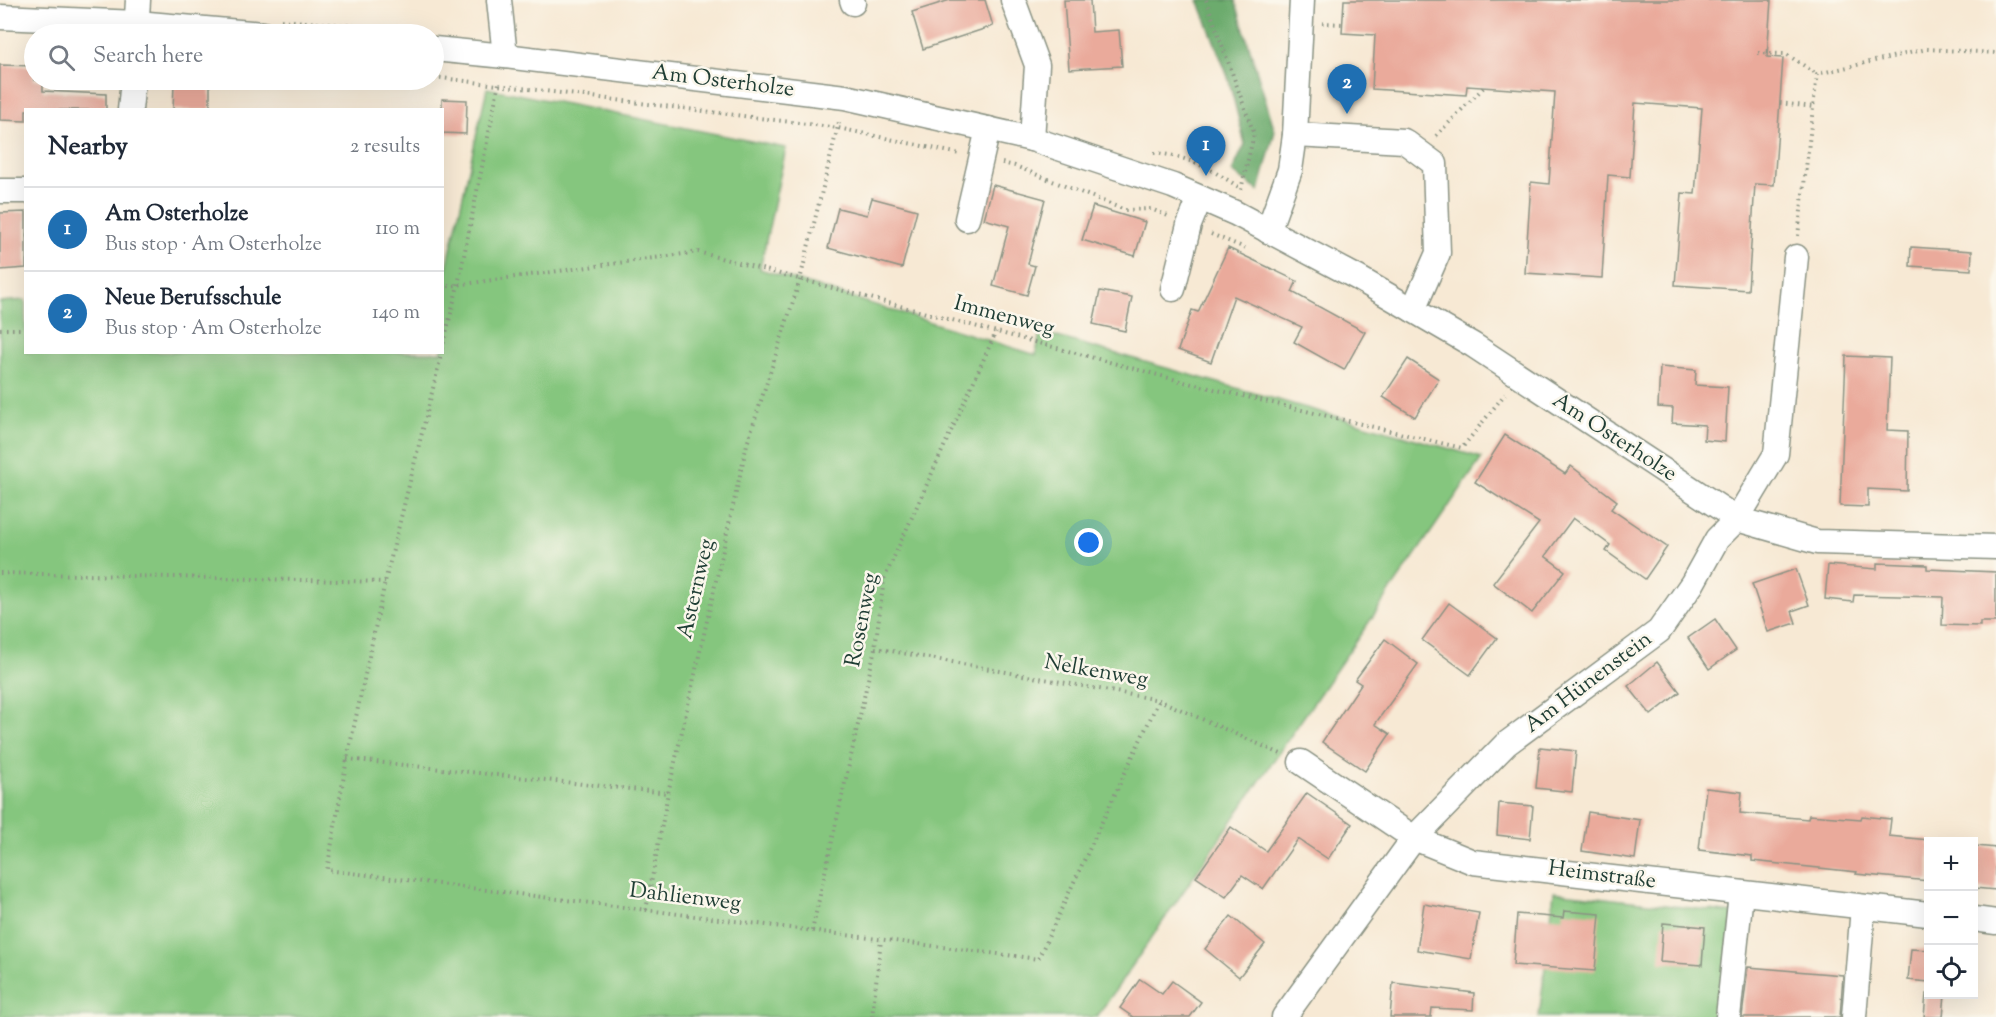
<!DOCTYPE html>
<html lang="en">
<head>
<meta charset="utf-8">
<style>
  body { margin:0; font-family:"Sorts Mill Goudy",serif; background:#f6f6f7; color:#1f2937 }
  .controls { position:absolute; right:18px; bottom:18px; display:grid; overflow:hidden; border-radius:0px; box-shadow:0 6px 24px #0002 }
  .controls button { width:54px; height:54px; display:grid; place-items:center; padding:0; border:0; border-bottom:2px solid #e0e1e3; background:#fff; color:#1f2937; font:30px sans-serif }
  .you { position:absolute; left:1089px; top:543px; width:21px; height:21px; margin:-15px; border:4px solid #fff; border-radius:50%; background:#1a73e8; box-shadow:0 0 0 9px #1a73e833 }
  .badge { display:grid; place-items:center; width:39px; height:39px; border-radius:50%; background:#1f6fb2; color:#fff; font-size:20px; font-weight:700 }
  .pin { position:absolute; translate:-50% -50px; filter:drop-shadow(0 2px 3px #0008) }
  .pin::after { content:''; position:absolute; top:32px; width:21px; height:18px; background:inherit; clip-path:polygon(0 0,100% 0,50% 100%) }
  .list { margin:0; padding:0; list-style:none }
  h2 { display:flex; justify-content:space-between; align-items:center; height:78px; margin:0; padding:0 24px; font-size:26px }
  h2 small { font-size:20px; font-weight:400; color:#747a83 }
  .list li { display:grid; grid-template-columns:39px 1fr auto; gap:18px; align-items:center; box-sizing:border-box; height:84px; padding:0 24px; border-top:2px solid #e0e1e3 }
  .list b { display:block; font-size:22px; white-space:nowrap }
  .list p { margin:0; font-size:20px; white-space:nowrap; color:#747a83 }
  .list em { font-size:20px; font-style:normal; color:#747a83 }
  .icon { flex:none; width:33px; height:33px; fill:none; stroke:currentColor; stroke-width:2; stroke-linecap:round; stroke-linejoin:round }
  .map { position:relative; flex:none; width:1996px; height:1017px; overflow:hidden }
  .search { position:absolute; background:#fff; box-shadow:0 6px 24px #0002; left:24px; top:24px; width:420px; height:66px; display:flex; align-items:center; gap:15px; box-sizing:border-box; padding:0 21px; border-radius:33px; color:#747a83; font-size:22px }
  .panel { position:absolute; background:#fff; box-shadow:0 6px 24px #0002; left:24px; top:108px; width:420px; height:246px; border-radius:0px }
  .map>svg:first-child { display:block }
</style>
</head>
<body>
<div class="map">
<svg width="1996" height="1017" viewBox="0 0 1996 1017">
  <rect width="100%" height="100%" fill="#fbf7ec"/>
  <filter id="ink" filterUnits="userSpaceOnUse"><feTurbulence type="fractalNoise" baseFrequency=".0167" numOctaves="2"/><feDisplacementMap in="SourceGraphic" scale="12" xChannelSelector="R" yChannelSelector="G"/><feConvolveMatrix kernelMatrix="1 2 1 2 8 2 1 2 1" color-interpolation-filters="sRGB"/></filter>
  <filter id="wash" filterUnits="userSpaceOnUse"><feTurbulence type="fractalNoise" baseFrequency=".008" numOctaves="4" result="noise"/><feDisplacementMap in="SourceGraphic" scale="24" xChannelSelector="R" yChannelSelector="G"/><feGaussianBlur stdDeviation="1.35" result="paint"/><feColorMatrix in="noise" values="0 0 0 0 0 0 0 0 0 0 0 0 0 0 0 0 0 1.4 0 .05"/><feComposite in="paint" operator="in"/></filter>
  <g filter="url(#wash)">
    <rect width="100%" height="100%" fill="#f7e9d4"/>
    <g fill="#85c67e" stroke="#528259" stroke-width="1.5">
      <polygon points="487,88 786,148 760,269 1036,355 1040,332 1482,458 1097,1017 0,1017 0,302 25,300 26,352 442,352 443,277 445,276"/>
      <polygon points="1554,892 1733,913 1720,1017 1539,1017"/>
    </g>
    <polygon fill="#6cab6d" stroke="#467450" stroke-width="1.5" points="1198,0 1235,0 1275,131 1259,191 1232,172 1245,144 1228,77"/>
    <g id="blocks">
      <g fill="#eaaa9b">
        <polygon points="950,0 985,0 993,26 923,49 912,12"/>
        <polygon points="1064,0 1090,0 1092,32 1119,30 1122,66 1069,69"/>
        <polygon points="1344,0 1771,0 1767,57 1783,58 1774,185 1755,184 1748,290 1675,285 1682,193 1695,194 1702,108 1635,103 1630,177 1608,175 1602,278 1525,273 1531,182 1549,184 1555,92 1467,86 1466,95 1372,89 1375,35 1342,33"/>
        <polygon points="0,65 34,66 34,80 43,80 43,91 106,94 106,110 26,110 26,121 0,120"/>
        <polygon points="174,84 210,85 210,110 173,110"/>
        <polygon points="442,99 467,100 466,134 442,133"/>
        <polygon points="993,185 1045,199 1028,264 1035,266 1027,295 993,286 1009,226 984,219"/>
        <polygon points="872,198 917,210 902,268 828,248 838,208 867,215"/>
        <polygon points="1093,206 1145,222 1135,256 1082,240"/>
        <polygon points="26,212 26,268 0,270 0,213"/>
        <polygon points="1911,247 1972,251 1971,270 1910,266"/>
        <polygon points="1228,248 1297,281 1292,292 1365,332 1344,370 1294,342 1302,327 1234,296 1211,362 1178,350 1192,310 1198,312"/>
        <polygon points="1100,291 1132,297 1125,331 1093,324"/>
        <polygon points="1846,356 1890,358 1887,430 1908,431 1907,491 1868,489 1868,507 1840,506"/>
        <polygon points="1408,359 1439,379 1415,417 1383,397"/>
        <polygon points="1660,367 1696,370 1695,385 1728,387 1725,442 1704,440 1705,425 1672,423 1673,408 1658,407"/>
        <polygon points="1505,435 1565,474 1571,466 1617,501 1611,509 1667,547 1645,579 1606,551 1610,545 1573,518 1545,556 1565,571 1532,613 1493,583 1539,523 1475,482"/>
        <polygon points="1877,563 1927,565 1927,569 1996,572 1996,622 1980,622 1980,626 1942,625 1943,597 1854,595 1853,602 1825,599 1828,565 1877,569"/>
        <polygon points="1796,569 1809,605 1792,611 1796,623 1768,632 1752,584"/>
        <polygon points="1449,603 1497,638 1470,675 1422,640"/>
        <polygon points="1715,619 1736,650 1709,669 1688,638"/>
        <polygon points="1385,639 1418,664 1375,724 1390,734 1365,771 1322,742 1361,684 1355,680"/>
        <polygon points="1657,662 1680,692 1651,715 1628,686"/>
        <polygon points="1540,747 1576,751 1572,792 1536,788"/>
        <polygon points="1706,788 1742,792 1740,813 1808,819 1809,815 1861,819 1862,816 1891,819 1889,836 1929,840 1929,881 1856,874 1857,872 1752,861 1752,856 1699,850"/>
        <polygon points="1307,793 1352,824 1328,859 1298,839 1263,889 1242,875 1226,897 1196,877 1231,827 1266,851"/>
        <polygon points="1499,803 1533,806 1530,839 1497,835"/>
        <polygon points="1588,812 1640,820 1635,859 1582,851"/>
        <polygon points="1976,846 1996,848 1996,890 1974,888"/>
        <polygon points="1424,904 1479,913 1471,959 1417,950"/>
        <polygon points="1564,911 1600,914 1595,971 1513,965 1517,914 1563,918"/>
        <polygon points="1231,916 1265,944 1239,977 1205,949"/>
        <polygon points="1663,923 1705,927 1702,965 1660,962"/>
        <polygon points="1911,949 1929,950 1929,982 1908,980"/>
        <polygon points="1748,967 1843,975 1840,1017 1742,1017"/>
        <polygon points="1140,979 1162,994 1172,981 1201,1002 1190,1017 1133,1017 1120,1008"/>
        <polygon points="1393,983 1474,993 1473,1010 1432,1008 1431,1017 1390,1017"/>
        <polygon points="1926,994 1945,994 1943,1017 1924,1017"/>
      </g>
    </g>
  </g>
  <g filter="url(#ink)">
    <use href="#blocks" fill-opacity="0" stroke="#8b9384" stroke-width="1.5"/>
    <g fill="none" stroke-linecap="round" stroke-linejoin="round">
      <g stroke="#8b9384" stroke-width="27">
        <g id="minor">
          <polyline points="499,0 505,56"/>
          <polyline points="852,0 853,3"/>
          <polyline points="1013,0 1037,65 1032,139"/>
          <polyline points="0,17 137,23 263,34"/>
          <polyline points="136,34 138,0"/>
          <polyline points="434,49 505,56 845,97 1032,139 1173,186 1235,213 1358,278 1473,345 1737,519 1817,542 1996,547"/>
          <polyline points="130,110 133,80"/>
          <polyline points="1295,135 1404,141 1435,164 1438,253 1413,310"/>
          <polyline points="0,191 26,191"/>
          <polyline points="967,219 988,129"/>
          <polyline points="1268,231 1290,170 1295,135 1302,0"/>
          <polyline points="1173,289 1189,225 1200,198"/>
          <polyline points="1301,762 1414,838 1473,862 1928,914"/>
          <polyline points="1974,919 1996,922"/>
          <polyline points="1284,1017 1414,838 1506,744 1659,631 1692,584 1717,539 1737,519 1776,454 1796,257"/>
          <polyline points="1728,1017 1741,893"/>
          <polyline points="1854,1017 1863,907"/>
        </g>
      </g>
      <g stroke="#8b9384" stroke-width="4" stroke-dasharray="1.5 4.5" stroke-linecap="butt">
        <polyline points="1206,0 1254,134 1241,190"/>
        <polyline points="281,20 417,31"/>
        <polyline points="1322,23 1343,24"/>
        <polyline points="1758,53 1786,54 1817,74"/>
        <polyline points="434,77 838,128 960,154"/>
        <polyline points="1780,103 1813,107"/>
        <polyline points="1436,136 1484,87"/>
        <path d="M 1154,153 C 1185,155 1214,170 1240,188"/>
        <polyline points="1002,163 1015,166 1125,210 1151,209 1168,216"/>
        <polyline points="1211,234 1245,248"/>
        <polyline points="1798,236 1817,74 1927,49 1996,53"/>
        <polyline points="442,287 698,252 1184,382 1462,448 1505,394"/>
        <polyline points="0,329 26,329"/>
        <polyline points="442,349 458,285 499,83"/>
        <polyline points="442,352 385,582 347,759 327,870 1038,959 1159,700"/>
        <polyline points="0,573 385,582"/>
        <polyline points="875,648 1159,700 1281,754"/>
        <polyline points="347,759 668,793"/>
        <polyline points="646,910 668,793 747,444 800,280 840,118"/>
        <polyline points="812,931 875,648 884,579 996,332"/>
        <polyline points="872,1017 881,940"/>
      </g>
      <use href="#minor" stroke="#fff" stroke-width="24"/>
    </g>
  </g>
  <g text-anchor="middle" dominant-baseline="central" stroke-width="5" stroke-linejoin="round" paint-order="stroke">
    <g font-size="22" fill="#1f3d34" stroke="#fbf7ec">
      <text transform="translate(723 82) rotate(7)">Am Osterholze</text>
      <text transform="translate(1004 317) rotate(15)">Immenweg</text>
      <text transform="translate(1614 438) rotate(33)">Am Osterholze</text>
      <text transform="translate(697 589) rotate(-77)">Asternweg</text>
      <text transform="translate(863 620) rotate(-79)">Rosenweg</text>
      <text transform="translate(1096 672) rotate(10)">Nelkenweg</text>
      <text transform="translate(1589 683) rotate(-37)">Am Hünenstein</text>
      <text transform="translate(1602 876) rotate(7)">Heimstraße</text>
      <text transform="translate(685 898) rotate(7)">Dahlienweg</text>
    </g>
  </g>
</svg>
<div class="controls">
<button>+</button>
<button>−</button>
<button><svg class="icon" aria-label="locate" viewBox="0 0 24 24"><circle cx="12" cy="12" r="6"/><path d="M12 2v4M12 18v4M2 12h4M18 12h4"/></svg></button>
</div>
<div class="you"></div>
<div class="pin badge" style="left:1206px;top:176px">1</div>
<div class="pin badge" style="left:1347px;top:114px">2</div>
<div class="search"><svg class="icon" aria-label="search" viewBox="0 0 24 24"><circle cx="10" cy="10" r="6"/><path d="M15 15l6 6"/></svg>Search here</div>
<section class="panel">
<h2>Nearby<small>2 results</small></h2>
<ul class="list">
<li><span class="badge">1</span><div><b>Am Osterholze</b><p>Bus stop · Am Osterholze</p></div><em>110 m</em></li>
<li><span class="badge">2</span><div><b>Neue Berufsschule</b><p>Bus stop · Am Osterholze</p></div><em>140 m</em></li>
</ul>
</section>
</div>
</body>
</html>
